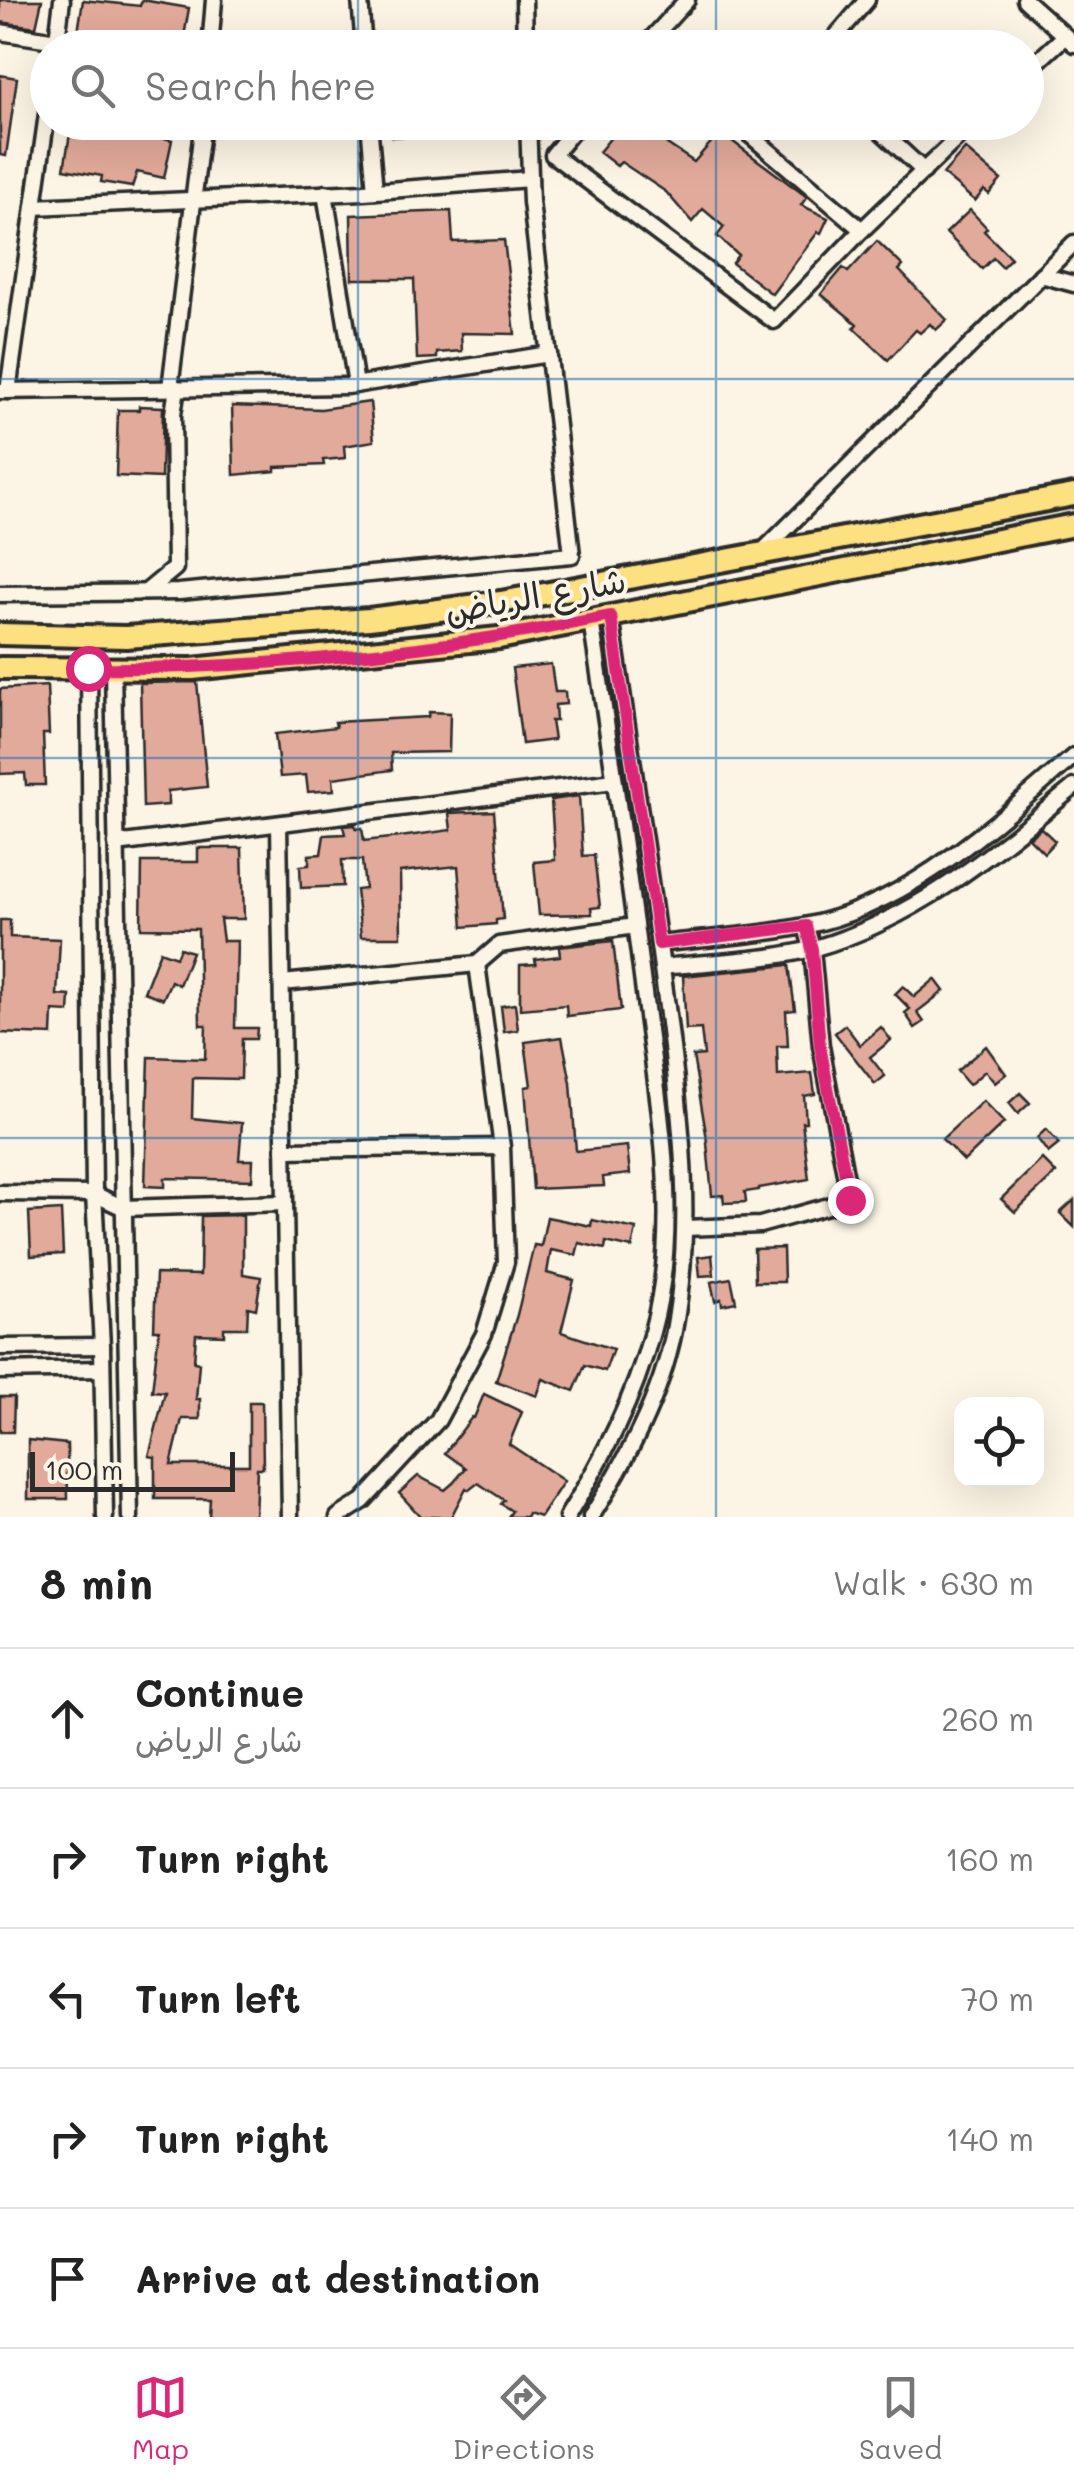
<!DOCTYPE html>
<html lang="en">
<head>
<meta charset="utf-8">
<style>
  body { margin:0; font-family:Mali,"Playpen Sans Arabic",sans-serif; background:#f6f6f6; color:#222 }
  .controls { position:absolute; right:30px; bottom:30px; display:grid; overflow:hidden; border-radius:20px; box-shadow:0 10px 40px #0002 }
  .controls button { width:90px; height:90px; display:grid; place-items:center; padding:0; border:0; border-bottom:2px solid #e0e0e0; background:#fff; color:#222; font:50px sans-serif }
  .scale { position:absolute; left:30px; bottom:25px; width:205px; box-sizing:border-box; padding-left:10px; border:5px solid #2b2b2b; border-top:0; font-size:28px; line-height:35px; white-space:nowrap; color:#2b2b2b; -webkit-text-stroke:8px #fcf5e5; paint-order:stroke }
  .stop { position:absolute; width:30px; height:30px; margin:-22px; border:8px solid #db2777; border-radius:50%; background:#fff }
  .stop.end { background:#db2777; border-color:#fff; box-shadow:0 2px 10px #0008 }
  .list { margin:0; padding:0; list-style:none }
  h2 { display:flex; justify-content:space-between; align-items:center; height:130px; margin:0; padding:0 40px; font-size:42px }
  h2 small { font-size:32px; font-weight:400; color:#767676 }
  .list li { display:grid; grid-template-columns:65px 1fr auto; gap:30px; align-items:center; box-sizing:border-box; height:140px; padding:0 40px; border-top:2px solid #e0e0e0 }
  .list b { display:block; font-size:38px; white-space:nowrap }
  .list p { margin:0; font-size:32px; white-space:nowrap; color:#767676 }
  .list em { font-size:32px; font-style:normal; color:#767676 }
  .icon { flex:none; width:55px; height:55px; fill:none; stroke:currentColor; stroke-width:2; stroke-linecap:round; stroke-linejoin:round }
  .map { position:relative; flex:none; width:1074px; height:1517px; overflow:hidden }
  .search { position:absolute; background:#fff; box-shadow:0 10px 40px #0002; left:30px; right:30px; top:30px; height:110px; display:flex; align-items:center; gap:25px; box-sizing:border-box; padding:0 35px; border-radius:55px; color:#767676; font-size:38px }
  .sheet { height:830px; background:#fff }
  nav { display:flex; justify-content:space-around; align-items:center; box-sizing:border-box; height:140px; border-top:2px solid #e0e0e0; background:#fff; font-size:28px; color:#767676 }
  nav a { display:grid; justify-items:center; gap:5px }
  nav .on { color:#db2777 }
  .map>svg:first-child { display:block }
</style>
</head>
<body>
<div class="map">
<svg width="1074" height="1517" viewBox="0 0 1074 1517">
  <rect width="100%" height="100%" fill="#fcf5e5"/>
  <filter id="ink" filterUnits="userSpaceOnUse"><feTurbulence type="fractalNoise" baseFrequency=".01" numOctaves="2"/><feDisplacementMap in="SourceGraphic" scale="20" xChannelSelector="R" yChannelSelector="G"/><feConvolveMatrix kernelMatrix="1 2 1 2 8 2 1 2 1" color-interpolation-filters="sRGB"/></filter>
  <g filter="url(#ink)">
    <g fill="#e2aa9a" stroke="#2b2b2b" stroke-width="2.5">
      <polygon points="0,0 42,0 36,27 0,22"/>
      <polygon points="83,0 140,6 142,0 189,8 182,48 80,48 82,32 78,32"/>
      <polygon points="0,75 17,78 6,156 0,155"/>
      <polygon points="72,122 116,122 115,127 172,140 164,178 137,172 132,187 101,182 102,176 64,169"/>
      <polygon points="391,122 441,122 442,134 392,137"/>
      <polygon points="604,122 685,122 667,144 694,162 720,132 807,197 801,205 828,218 821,233 818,232 772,294 732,263 738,255 717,236 724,227 703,209 692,222 666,192 621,162 617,166 599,152 616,131"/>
      <polygon points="965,149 1001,180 989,194 984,190 975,201 943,174"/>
      <polygon points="970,210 987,228 984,231 1011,258 1002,267 993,258 982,269 946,233"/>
      <polygon points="451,211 453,242 504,240 515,334 461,333 462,351 437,353 437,358 417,359 414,279 352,279 351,215"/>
      <polygon points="877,241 903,266 899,270 947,320 936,330 930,324 920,333 916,330 888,360 854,328 857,324 821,294 843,268 848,272"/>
      <polygon points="370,402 374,441 344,446 345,458 323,460 324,465 275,467 275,471 234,475 232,406 321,409"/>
      <polygon points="139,406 163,407 161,478 116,476 118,410 139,410"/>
      <polygon points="551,664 555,692 565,692 566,704 555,705 556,721 551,721 554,740 522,744 512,668"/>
      <polygon points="197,682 207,787 168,791 168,805 143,807 140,683"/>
      <polygon points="47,686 49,734 43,734 45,785 26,785 25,773 0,774 0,689"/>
      <polygon points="429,712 450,713 449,752 391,753 392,770 333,778 334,790 308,792 306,775 280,777 275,734 336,727 335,722 428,717"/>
      <polygon points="579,796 583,856 594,855 600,907 591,908 592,914 539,915 534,862 555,860 551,800"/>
      <polygon points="494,811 503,919 496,920 496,924 463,927 458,866 400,872 401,937 361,937 356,890 365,889 362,860 342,860 343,886 301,888 300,866 309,865 309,855 321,854 324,835 345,834 343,826 355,825 356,829 362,828 364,841 400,837 451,830 449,813"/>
      <polygon points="1041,828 1055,841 1044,853 1029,838"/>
      <polygon points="198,848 242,848 244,919 220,919 223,941 237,941 235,1028 257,1028 256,1039 242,1039 241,1079 193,1078 192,1118 242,1123 239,1160 253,1160 252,1180 165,1178 165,1187 145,1186 149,1057 205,1059 206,1025 200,1025 198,929 141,928 142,862 198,862"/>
      <polygon points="0,920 10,920 10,937 60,939 57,995 70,996 69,1012 53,1011 52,1035 0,1033"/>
      <polygon points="613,941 621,1010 567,1016 566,1005 520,1009 520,965 536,964 535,959 560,956 559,947"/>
      <polygon points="180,948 192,952 179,985 171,981 163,999 144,992 160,951 176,957"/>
      <polygon points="789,965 795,1010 786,1011 788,1046 777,1046 778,1076 812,1073 815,1094 804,1096 806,1122 802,1122 809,1179 759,1188 759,1190 745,1192 746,1202 724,1203 723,1195 712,1196 706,1133 693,1056 704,1055 701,1029 686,1030 683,976"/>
      <polygon points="935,979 944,991 917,1012 924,1022 915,1028 905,1013 910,1009 895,994 903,986 914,997"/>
      <polygon points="515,1004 518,1030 504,1032 501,1006"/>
      <polygon points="845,1025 860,1045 881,1027 891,1040 870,1057 885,1076 875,1084 835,1033"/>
      <polygon points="562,1037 571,1083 576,1151 627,1146 630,1174 603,1177 604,1186 533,1189 525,1087 531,1086 525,1042"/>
      <polygon points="986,1046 1006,1074 995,1083 985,1071 969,1085 957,1071"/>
      <polygon points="1020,1093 1030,1103 1018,1114 1009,1103"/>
      <polygon points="983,1101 1004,1123 964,1161 942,1139"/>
      <polygon points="1046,1129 1059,1144 1048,1153 1037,1138"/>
      <polygon points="1042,1159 1056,1173 1015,1212 1001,1199"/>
      <polygon points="1074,1200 1074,1227 1060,1213"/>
      <polygon points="61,1210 63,1254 31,1256 29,1212"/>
      <polygon points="243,1215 243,1274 261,1277 256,1309 248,1307 247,1328 224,1328 224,1335 196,1334 194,1362 199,1363 196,1399 200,1399 200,1419 182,1419 171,1465 249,1465 249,1402 262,1402 263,1468 257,1468 255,1517 209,1517 210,1499 155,1499 155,1457 149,1456 165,1392 152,1391 159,1330 154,1330 156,1274 200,1275 201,1216"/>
      <polygon points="547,1217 591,1226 592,1220 636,1229 632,1248 606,1242 605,1249 579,1243 576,1255 551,1250 547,1273 574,1280 561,1332 613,1349 605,1371 585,1365 574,1391 543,1379 537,1396 496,1381 517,1315 534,1245 541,1246"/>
      <polygon points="783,1248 784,1282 755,1282 754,1249"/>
      <polygon points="712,1255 714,1275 700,1276 698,1257"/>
      <polygon points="731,1278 736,1302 722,1305 721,1299 715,1301 711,1282"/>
      <polygon points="484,1394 522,1412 509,1444 564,1481 540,1517 528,1513 526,1517 508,1517 512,1511 501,1504 504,1500 478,1483 469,1490 466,1488 451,1517 421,1517 399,1493 418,1476 445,1490 453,1483 466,1468 445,1453 472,1417 474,1418"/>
      <polygon points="0,1397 14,1397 13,1432 0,1432"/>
      <polygon points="28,1440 67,1444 68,1499 28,1499"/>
    </g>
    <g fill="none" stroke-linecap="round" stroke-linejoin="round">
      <g stroke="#2b2b2b" stroke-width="21">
        <g id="minor">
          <polyline points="360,0 364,48"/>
          <polyline points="524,0 525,48"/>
          <polyline points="1025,0 1074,44"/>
          <polyline points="0,32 57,41"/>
          <polyline points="56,47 62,0"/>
          <polyline points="210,48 214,0"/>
          <polyline points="643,48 687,0"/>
          <polyline points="826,48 867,0"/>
          <polyline points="1026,72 1065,36"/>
          <polyline points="369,122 375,191"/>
          <polyline points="580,122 553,155 774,321 862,230"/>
          <polyline points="735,122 862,230 974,122"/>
          <polyline points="871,122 924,171"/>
          <polyline points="750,135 761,122"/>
          <polyline points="325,193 356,385"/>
          <polyline points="34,207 364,192 530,179"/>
          <polyline points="1041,275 1074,284"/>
          <polyline points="170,388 203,122"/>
          <polyline points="0,391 348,386 549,354"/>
          <polyline points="8,391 48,107"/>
          <polyline points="762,552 1074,243"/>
          <polyline points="146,592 175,568 173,414 177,388"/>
          <polyline points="0,594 179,592 572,555 531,202 528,122"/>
          <polyline points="89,668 94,1194 102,1346 105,1517"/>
          <polyline points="113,668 130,1517"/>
          <polyline points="279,824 290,1517"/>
          <polyline points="116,844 614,781"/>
          <path d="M 659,944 C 707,938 756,936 804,926 C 909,906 995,823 1074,756"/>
          <polyline points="477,964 499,945 635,926"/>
          <path d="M 662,967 C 707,962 772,960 815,948 C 917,919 994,853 1074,787"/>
          <polyline points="282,983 477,964 502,1147 506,1262 484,1334 438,1420 363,1501 338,1517"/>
          <polyline points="284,1150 502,1147"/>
          <polyline points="0,1193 94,1194 124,1208 285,1203"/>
          <polyline points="685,1228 760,1225 850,1200 821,1046 812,949 806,926"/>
          <polyline points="0,1347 102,1346"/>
          <polyline points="0,1371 102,1369"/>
          <path d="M 567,1517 C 603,1458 634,1399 652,1332 C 681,1228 660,1114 646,1009 C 630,879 610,749 591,620"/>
          <path d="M 591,1517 C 626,1461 661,1397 674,1331 C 695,1219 680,1110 666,999 C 650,871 629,743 611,616"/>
        </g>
      </g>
      <g stroke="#2b2b2b" stroke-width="28">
        <g id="primary">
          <polyline points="0,634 126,637 369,619 501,602 1074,495"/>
          <polyline points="0,668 192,669 499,638 1074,525"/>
        </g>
      </g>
      <use href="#minor" stroke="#fcf5e5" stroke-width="14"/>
      <use href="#primary" stroke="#fde080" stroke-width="20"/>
    </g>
  </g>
  <g fill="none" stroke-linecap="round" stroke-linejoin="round" filter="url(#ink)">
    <path stroke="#db2777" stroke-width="12" d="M 88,668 C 261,670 442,650 611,616 L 659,944 L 806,926 L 812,949 L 820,1046 L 850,1200"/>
  </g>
  <path fill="none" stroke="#1f6fb2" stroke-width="2.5" stroke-opacity="0.55" d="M 358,0 L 358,48M 716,0 L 716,48M 358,122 L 358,1517M 716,122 L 716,1517M 0,379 L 1074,379M 0,758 L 1074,758M 0,1138 L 1074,1138"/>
  <g text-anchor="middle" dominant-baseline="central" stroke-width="8" stroke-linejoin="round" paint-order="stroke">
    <g font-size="35" fill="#2b2b2b" stroke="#fcf5e5">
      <text transform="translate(535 594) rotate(-10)">شارع الرياض</text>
    </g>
  </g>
</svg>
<div class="controls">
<button><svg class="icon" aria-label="locate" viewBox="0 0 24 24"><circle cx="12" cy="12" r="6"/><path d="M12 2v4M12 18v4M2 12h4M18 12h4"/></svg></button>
</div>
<div class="scale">100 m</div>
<div class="stop" style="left:88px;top:668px"></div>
<div class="stop end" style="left:850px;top:1200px"></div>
<div class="search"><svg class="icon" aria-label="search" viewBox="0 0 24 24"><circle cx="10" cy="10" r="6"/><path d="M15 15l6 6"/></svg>Search here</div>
</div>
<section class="sheet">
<h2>8 min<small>Walk · 630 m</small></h2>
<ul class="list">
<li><svg class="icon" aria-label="ahead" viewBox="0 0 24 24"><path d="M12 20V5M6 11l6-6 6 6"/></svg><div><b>Continue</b><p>شارع الرياض</p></div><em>260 m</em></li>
<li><svg class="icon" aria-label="right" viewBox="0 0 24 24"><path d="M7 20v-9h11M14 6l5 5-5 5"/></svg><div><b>Turn right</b></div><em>160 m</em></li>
<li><svg class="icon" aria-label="left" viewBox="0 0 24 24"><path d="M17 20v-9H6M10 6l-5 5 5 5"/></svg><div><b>Turn left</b></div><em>70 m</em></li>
<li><svg class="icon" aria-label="right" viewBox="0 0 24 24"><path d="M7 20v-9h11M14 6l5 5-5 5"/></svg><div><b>Turn right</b></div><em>140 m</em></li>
<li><svg class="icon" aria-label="arrive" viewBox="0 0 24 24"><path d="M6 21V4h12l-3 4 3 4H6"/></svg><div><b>Arrive at destination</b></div></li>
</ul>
</section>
<nav>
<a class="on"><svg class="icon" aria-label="map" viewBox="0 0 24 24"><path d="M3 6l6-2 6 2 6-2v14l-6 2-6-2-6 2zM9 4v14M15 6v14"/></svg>Map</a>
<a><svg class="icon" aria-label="directions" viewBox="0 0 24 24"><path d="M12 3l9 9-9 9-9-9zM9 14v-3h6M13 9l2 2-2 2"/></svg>Directions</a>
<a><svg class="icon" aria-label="saved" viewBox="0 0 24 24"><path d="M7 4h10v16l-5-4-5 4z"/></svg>Saved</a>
</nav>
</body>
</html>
